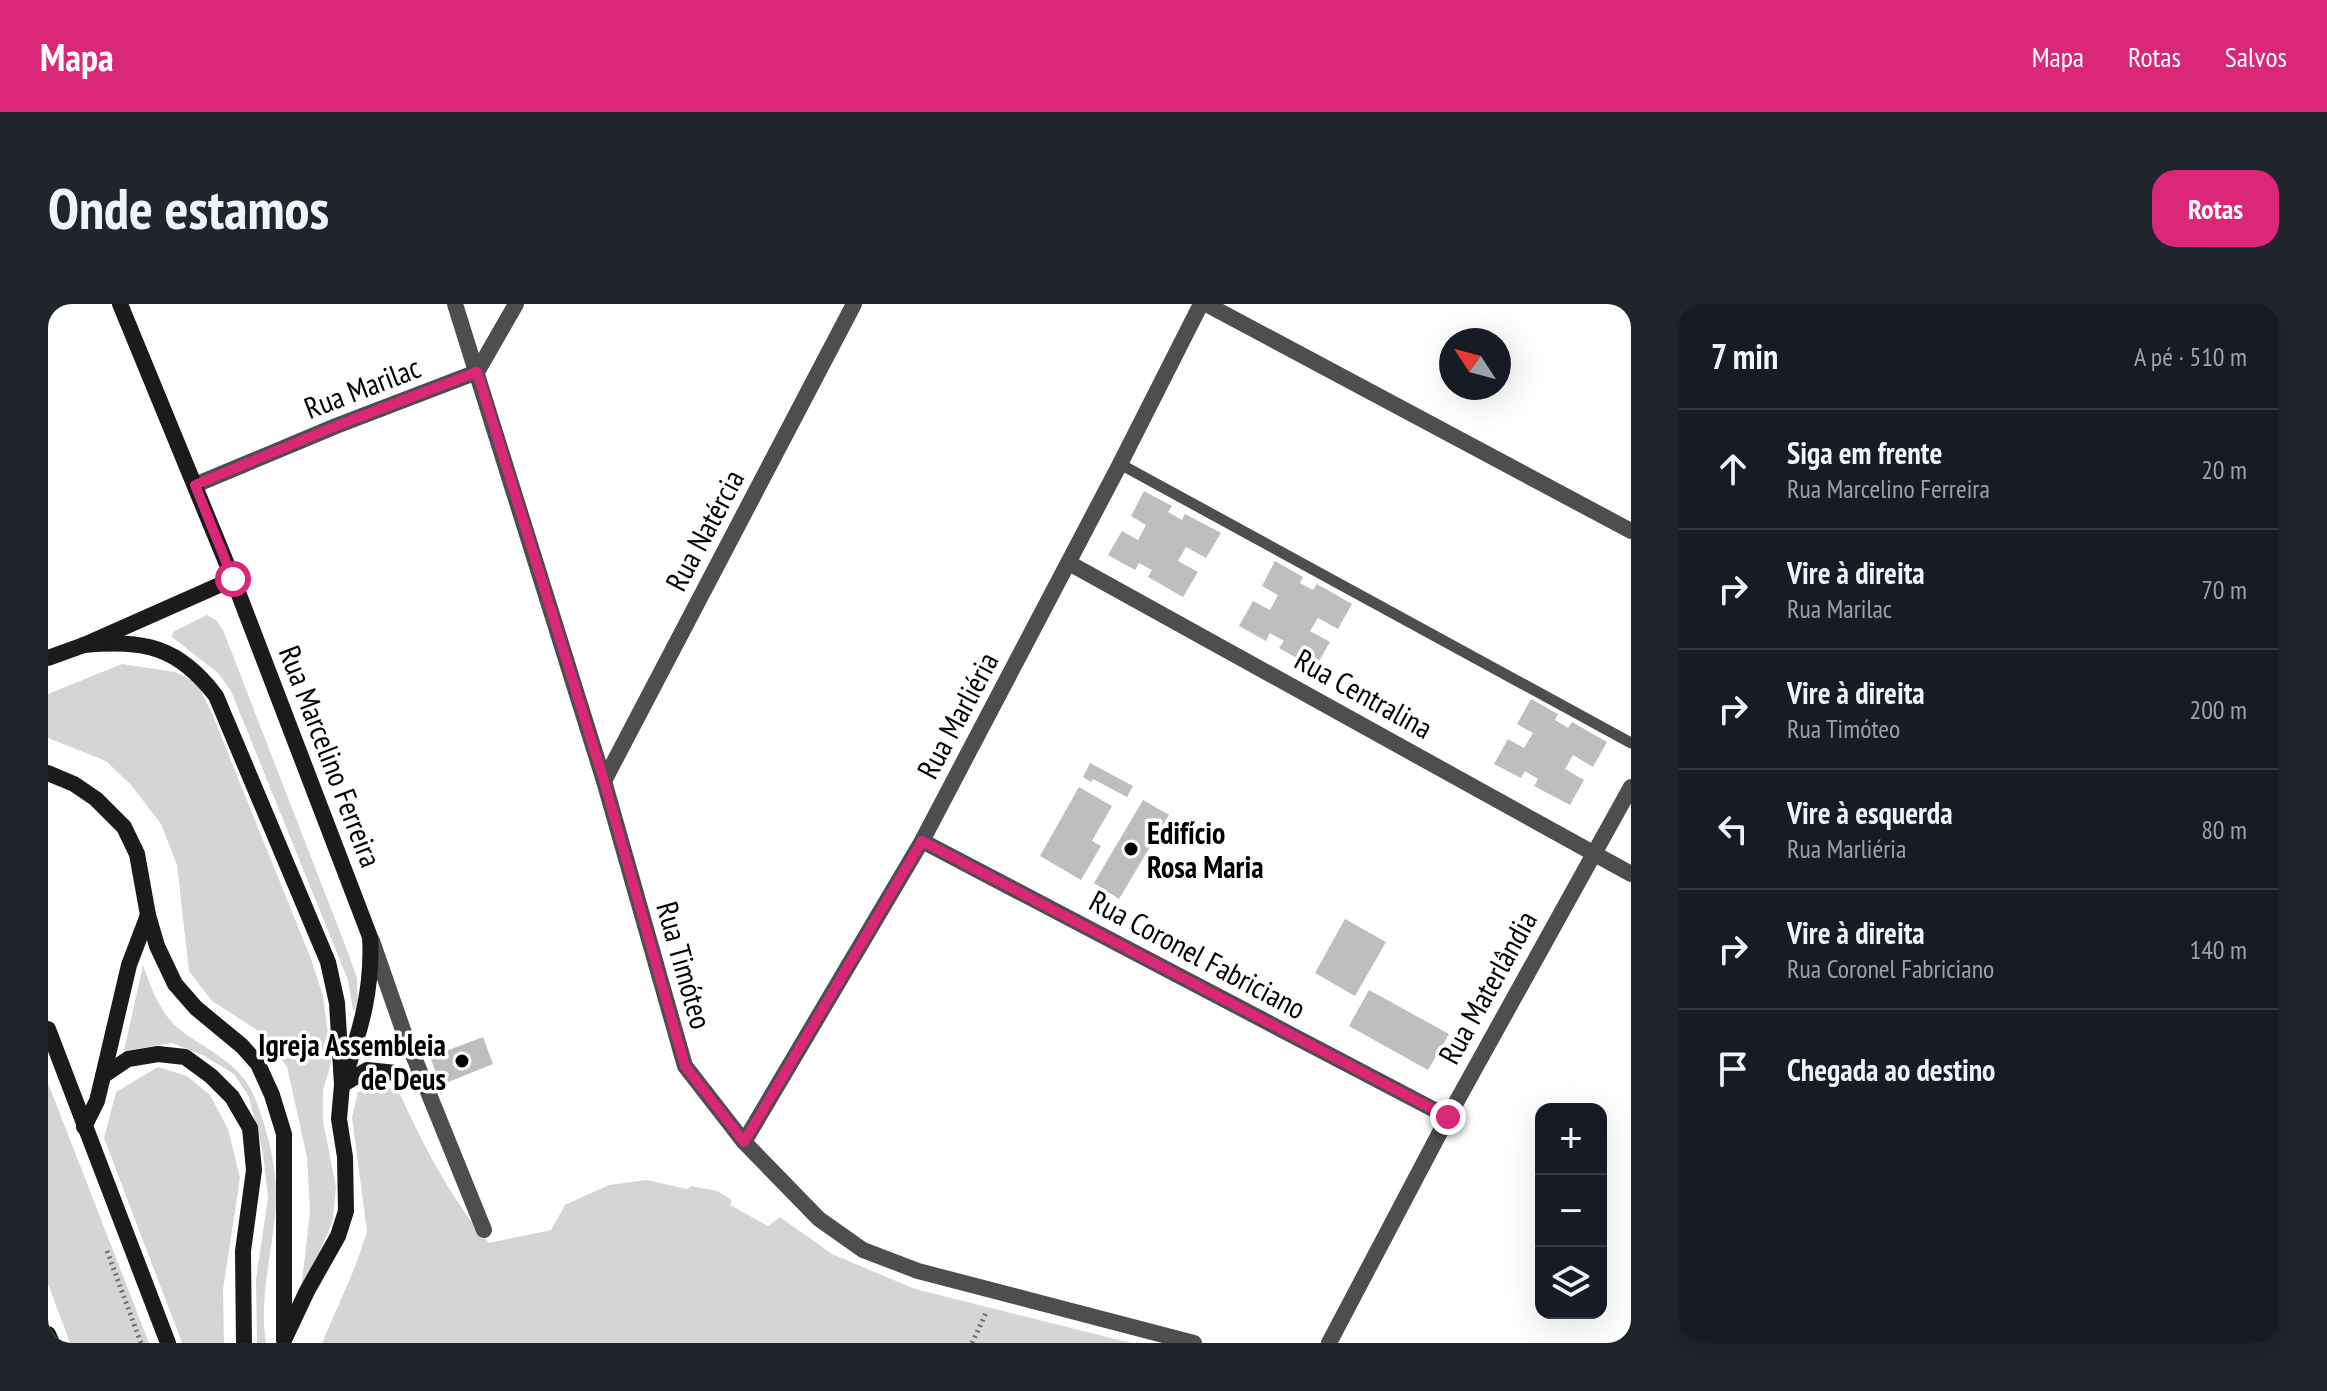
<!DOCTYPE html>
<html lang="pt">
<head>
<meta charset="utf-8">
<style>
  body { margin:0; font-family:"PT Sans Narrow",sans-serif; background:#20242c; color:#f1f3f6 }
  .controls { position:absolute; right:24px; bottom:24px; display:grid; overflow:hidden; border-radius:16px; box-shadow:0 8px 32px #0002 }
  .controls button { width:72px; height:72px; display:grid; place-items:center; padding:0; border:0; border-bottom:2px solid #363941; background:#171b24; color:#f1f3f6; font:40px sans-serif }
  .compass { position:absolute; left:1391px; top:24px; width:72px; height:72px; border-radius:50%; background:#171b24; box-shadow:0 8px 32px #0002; rotate:306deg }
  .stop { position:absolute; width:24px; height:24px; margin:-18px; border:6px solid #db2777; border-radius:50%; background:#fff }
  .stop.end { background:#db2777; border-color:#fff; box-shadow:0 2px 8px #0008 }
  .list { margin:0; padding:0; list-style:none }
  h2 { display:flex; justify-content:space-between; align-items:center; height:104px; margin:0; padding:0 32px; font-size:34px }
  h2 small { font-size:26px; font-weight:400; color:#9ea1a6 }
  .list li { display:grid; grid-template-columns:52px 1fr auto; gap:24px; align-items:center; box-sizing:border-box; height:120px; padding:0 32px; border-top:2px solid #363941 }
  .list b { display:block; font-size:30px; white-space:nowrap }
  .list p { margin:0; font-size:26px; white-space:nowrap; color:#9ea1a6 }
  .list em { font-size:26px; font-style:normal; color:#9ea1a6 }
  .icon { flex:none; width:44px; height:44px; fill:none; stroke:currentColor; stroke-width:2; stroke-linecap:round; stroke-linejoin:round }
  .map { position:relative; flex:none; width:1583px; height:1039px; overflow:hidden; border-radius:24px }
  header { display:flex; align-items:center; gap:48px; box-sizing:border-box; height:112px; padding:0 40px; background:#db2777; color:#fff }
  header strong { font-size:38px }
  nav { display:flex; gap:44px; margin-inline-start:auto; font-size:28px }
  .intro { display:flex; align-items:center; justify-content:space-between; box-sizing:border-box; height:192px; padding:0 48px }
  h1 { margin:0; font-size:56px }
  .button { padding:20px 36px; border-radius:24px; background:#db2777; color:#fff; font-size:28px; font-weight:700 }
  main { display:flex; gap:48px; padding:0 48px }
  aside { flex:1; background:#171b24; border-radius:24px; box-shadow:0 8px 32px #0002 }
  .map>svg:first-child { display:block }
</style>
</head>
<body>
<header>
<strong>Mapa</strong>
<nav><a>Mapa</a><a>Rotas</a><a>Salvos</a></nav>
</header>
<div class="intro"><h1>Onde estamos</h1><a class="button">Rotas</a></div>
<main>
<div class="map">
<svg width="1583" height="1039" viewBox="0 0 1583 1039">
  <rect width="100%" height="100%" fill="#fff"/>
  <g fill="#d5d5d5">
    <polygon points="159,311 168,316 175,326 299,646 309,674 310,705 305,706 300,676 183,387 170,369 124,333 125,328"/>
    <polygon points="74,360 127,368 148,378 163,407 263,655 275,692 279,722 283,759 275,786 275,817 288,883 285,914 280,929 253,987 262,907 259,853 239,763 212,728 164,697 141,667 129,561 113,520 84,482 58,457 0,434 0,390"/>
    <path d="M 95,661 C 104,686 112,711 135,728 C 162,748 192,759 206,792 C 218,821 229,862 228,893 C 227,943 210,989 218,1039 L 209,1039 L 208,975 L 220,894 L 215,849 L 201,793 L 186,770 L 155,751 L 124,739 L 76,747 Z"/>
    <polygon points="110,763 139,772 162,791 180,825 192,874 175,986 176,1039 134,1039 56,834 68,788"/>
    <polygon points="0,779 101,1039 22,1039 0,980"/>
    <path d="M 329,782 L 350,786 C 375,840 401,893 441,939 L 503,926 L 517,901 L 561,881 L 599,876 L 639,885 L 643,882 L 669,887 L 684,896 L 682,901 L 720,922 L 732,913 L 784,950 L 867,985 L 1083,1039 L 274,1039 L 307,963 L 319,928 L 304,813 L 310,788 Z"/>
  </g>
  <g fill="#bebebe">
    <polygon points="1096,187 1124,202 1120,208 1134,216 1137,210 1173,229 1158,254 1138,243 1130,257 1150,268 1135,293 1100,273 1104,266 1091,259 1087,266 1060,251 1074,227 1090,236 1098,221 1083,212"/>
    <polygon points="1227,257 1255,273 1252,279 1265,286 1269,280 1304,300 1290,325 1270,314 1262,327 1282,338 1267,364 1231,344 1236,337 1222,329 1218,337 1191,322 1205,297 1222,306 1230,291 1214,282"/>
    <polygon points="1483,395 1510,410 1507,416 1520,424 1524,418 1559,438 1545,463 1525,451 1517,465 1536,476 1522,501 1486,482 1490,475 1477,467 1473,474 1446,460 1460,435 1476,444 1485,429 1469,420"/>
    <polygon points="1042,459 1085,482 1079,493 1045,475 1043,478 1035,473"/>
    <polygon points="1031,483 1064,502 1044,537 1053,542 1033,576 992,552"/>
    <polygon points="1095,496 1121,511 1071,595 1046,579"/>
    <polygon points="1297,615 1338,638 1307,692 1267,669"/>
    <polygon points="1321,686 1401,730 1380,766 1301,722"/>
    <polygon points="435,733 445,760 393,781 382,753"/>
  </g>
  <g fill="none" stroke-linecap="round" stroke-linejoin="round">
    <g stroke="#707070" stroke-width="5" stroke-dasharray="2 4" stroke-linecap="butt">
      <polyline points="59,947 93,1039"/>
      <polyline points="924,1039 938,1009 940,1010"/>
    </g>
    <polyline stroke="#4e4e4e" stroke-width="11" points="1072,160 1583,439"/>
    <g stroke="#4e4e4e" stroke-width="16">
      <polyline points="407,0 556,477 637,762 696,838 771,915 815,946 870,967 1146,1039"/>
      <polyline points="1158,0 1583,227"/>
      <polyline points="147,181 288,122 429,68 468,0"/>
      <polyline points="1021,259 1583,570"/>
      <polyline points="556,477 806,0"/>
      <polyline points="874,537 1400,813"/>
      <polyline points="324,637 355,726 436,926"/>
      <polyline points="696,838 874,537 1072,160 1153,0"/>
      <polyline points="1281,1039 1400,813 1583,483"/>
    </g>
    <g stroke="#1b1b1b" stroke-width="16">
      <path d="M 72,0 L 185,275 L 322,633 C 325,684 313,724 297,772"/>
      <path d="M 36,341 C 97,336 130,342 168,392 L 280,658 L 289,699 L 294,781 L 291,815 L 297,853 L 298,907 L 290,932 L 259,987 L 236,1036"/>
      <polyline points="0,354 36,341 185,275"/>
      <polyline points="0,469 26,480 48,495 76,523 89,550 100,611 109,642 127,680 148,704 194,742 210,760 224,791 236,830 236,1033"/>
      <polyline points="0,725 120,1039"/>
      <polyline points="55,772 81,661 100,611"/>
      <polyline points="294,781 319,766 348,769 377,782"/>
      <polyline points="36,823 49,797 55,772 80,755 110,750 137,753 163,772 184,793 202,824 206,866 195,947 196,1039"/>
      <polyline points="0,1030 4,1039"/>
    </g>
  </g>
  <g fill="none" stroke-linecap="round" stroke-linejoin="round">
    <polyline stroke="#db2777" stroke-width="10" points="185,275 147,181 288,122 429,68 556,477 637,762 696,838 874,537 1400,813"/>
  </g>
  <g fill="#000" stroke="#fff" stroke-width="3">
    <circle cx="1083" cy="545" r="8"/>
    <circle cx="414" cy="757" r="8"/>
  </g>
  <g text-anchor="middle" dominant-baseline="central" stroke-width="7" stroke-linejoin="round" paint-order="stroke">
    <g font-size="30" fill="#000" stroke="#fff">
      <text transform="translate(314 83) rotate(-21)">Rua Marilac</text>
      <text transform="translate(656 226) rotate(-62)">Rua Natércia</text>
      <text transform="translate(1316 389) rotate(29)">Rua Centralina</text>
      <text transform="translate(909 411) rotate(-62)">Rua Marliéria</text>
      <text transform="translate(283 452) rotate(69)">Rua Marcelino Ferreira</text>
      <text transform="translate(1150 650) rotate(28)">Rua Coronel Fabriciano</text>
      <text transform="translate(637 661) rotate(74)">Rua Timóteo</text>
      <text transform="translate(1439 683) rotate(-61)">Rua Materlândia</text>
    </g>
    <g font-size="30" font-weight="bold" fill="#000" stroke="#fff" text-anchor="start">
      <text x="1099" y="528">Edifício<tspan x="1099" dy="34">Rosa Maria</tspan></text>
      <text x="398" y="740" text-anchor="end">Igreja Assembleia<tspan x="398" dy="34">de Deus</tspan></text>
    </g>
  </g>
</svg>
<div class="controls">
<button>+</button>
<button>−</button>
<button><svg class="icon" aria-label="layers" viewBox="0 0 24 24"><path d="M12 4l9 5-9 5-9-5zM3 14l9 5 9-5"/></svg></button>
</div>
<svg class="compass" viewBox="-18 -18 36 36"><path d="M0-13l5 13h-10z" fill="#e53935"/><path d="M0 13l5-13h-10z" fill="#9ea1a6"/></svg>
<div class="stop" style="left:185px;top:275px"></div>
<div class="stop end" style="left:1400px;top:813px"></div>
</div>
<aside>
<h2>7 min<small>A pé · 510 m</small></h2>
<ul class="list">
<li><svg class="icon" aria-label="ahead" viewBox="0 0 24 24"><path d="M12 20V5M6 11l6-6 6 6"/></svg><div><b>Siga em frente</b><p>Rua Marcelino Ferreira</p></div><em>20 m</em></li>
<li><svg class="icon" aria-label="right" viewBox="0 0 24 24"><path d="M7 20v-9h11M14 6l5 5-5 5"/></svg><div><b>Vire à direita</b><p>Rua Marilac</p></div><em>70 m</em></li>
<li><svg class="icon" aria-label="right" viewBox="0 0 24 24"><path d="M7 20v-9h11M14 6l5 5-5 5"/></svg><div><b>Vire à direita</b><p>Rua Timóteo</p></div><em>200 m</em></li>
<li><svg class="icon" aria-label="left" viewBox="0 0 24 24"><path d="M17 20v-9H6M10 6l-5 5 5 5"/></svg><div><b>Vire à esquerda</b><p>Rua Marliéria</p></div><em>80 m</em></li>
<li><svg class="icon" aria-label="right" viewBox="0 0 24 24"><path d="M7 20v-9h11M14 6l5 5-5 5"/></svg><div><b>Vire à direita</b><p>Rua Coronel Fabriciano</p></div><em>140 m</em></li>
<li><svg class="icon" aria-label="arrive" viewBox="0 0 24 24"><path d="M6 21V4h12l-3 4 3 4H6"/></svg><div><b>Chegada ao destino</b></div></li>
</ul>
</aside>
</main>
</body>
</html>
